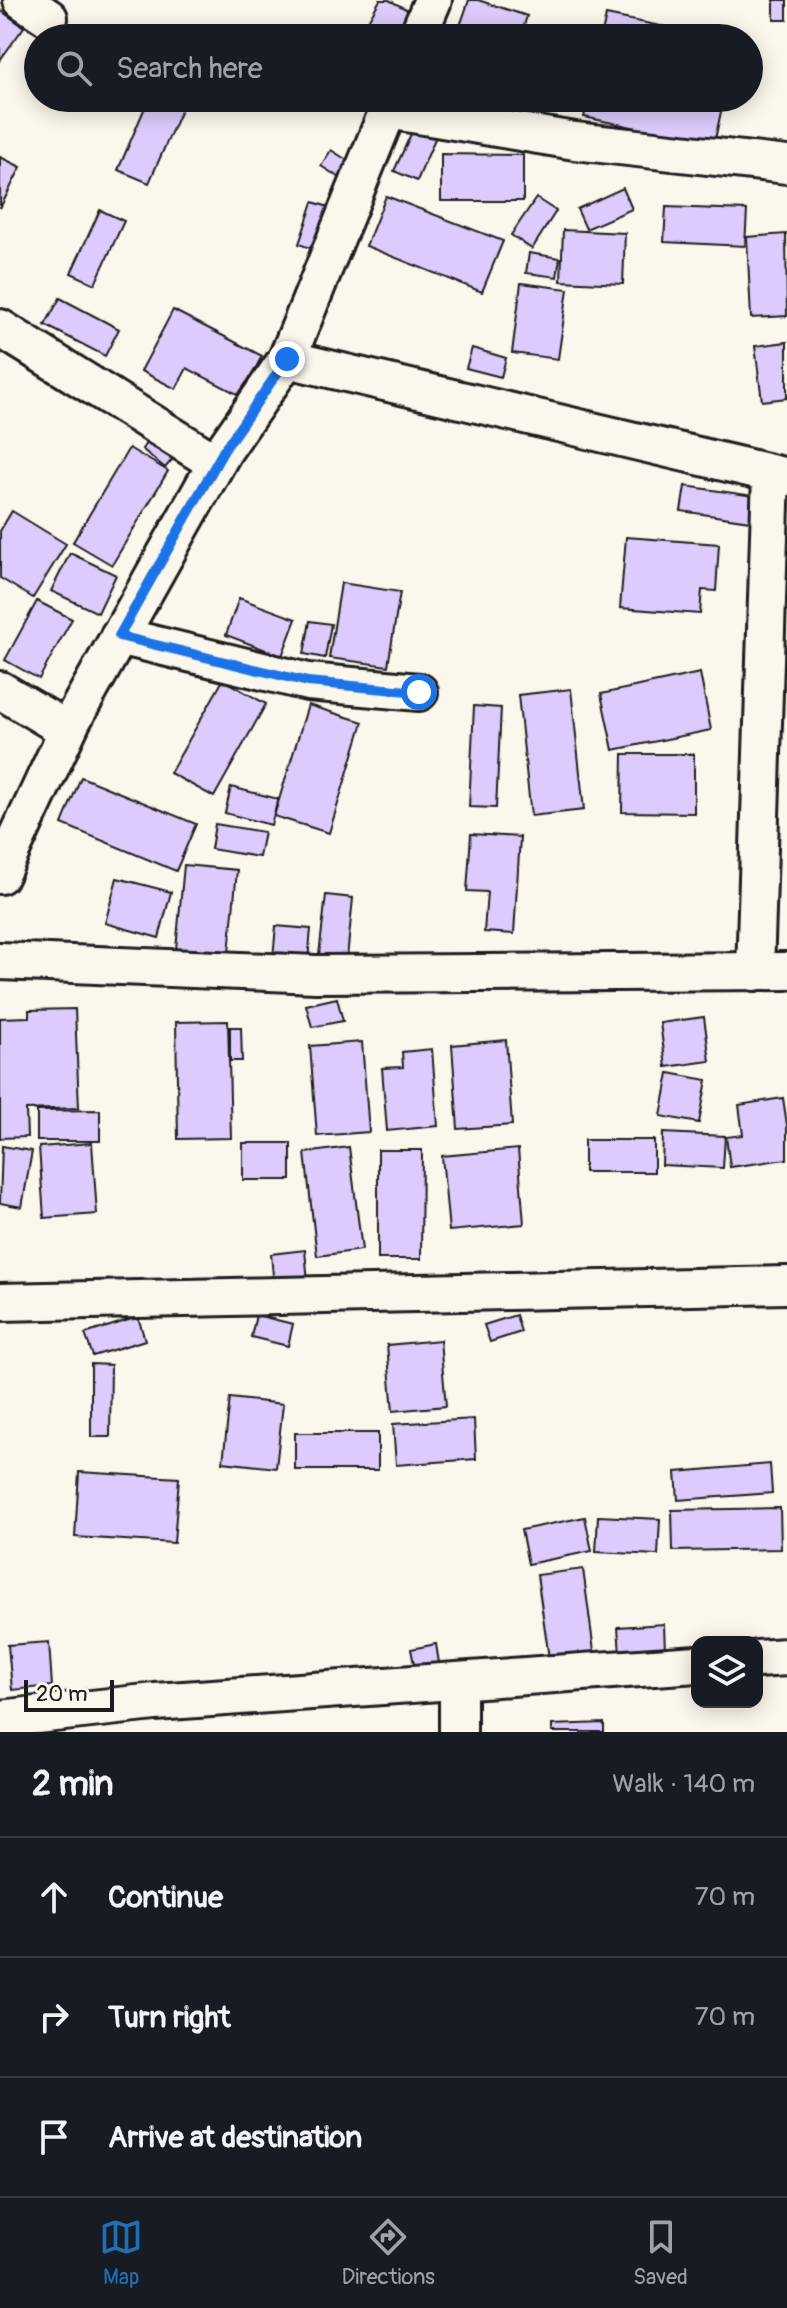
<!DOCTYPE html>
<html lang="en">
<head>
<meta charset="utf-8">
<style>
  body { margin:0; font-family:Pangolin,sans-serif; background:#242831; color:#f1f3f6 }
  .controls { position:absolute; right:24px; bottom:24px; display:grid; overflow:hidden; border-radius:16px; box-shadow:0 4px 20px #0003 }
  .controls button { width:72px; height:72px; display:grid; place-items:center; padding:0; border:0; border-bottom:2px solid #363941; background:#171b24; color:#f1f3f6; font:40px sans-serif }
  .scale { position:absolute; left:24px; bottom:20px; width:90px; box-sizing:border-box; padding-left:8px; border:4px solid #1c1c1c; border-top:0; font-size:22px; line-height:28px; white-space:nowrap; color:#1c1c1c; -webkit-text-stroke:6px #fbf7ec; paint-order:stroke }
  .stop { position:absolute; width:24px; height:24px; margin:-18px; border:6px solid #1a73e8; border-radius:50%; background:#fff }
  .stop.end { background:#1a73e8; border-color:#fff; box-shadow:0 2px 8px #0008 }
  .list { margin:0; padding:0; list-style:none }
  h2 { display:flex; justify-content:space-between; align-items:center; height:104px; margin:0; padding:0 32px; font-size:34px }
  h2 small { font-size:26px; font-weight:400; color:#9ea1a6 }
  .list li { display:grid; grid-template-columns:52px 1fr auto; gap:24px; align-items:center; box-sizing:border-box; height:120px; padding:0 32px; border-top:2px solid #363941 }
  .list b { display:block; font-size:30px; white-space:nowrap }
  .list em { font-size:26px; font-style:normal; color:#9ea1a6 }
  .icon { flex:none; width:44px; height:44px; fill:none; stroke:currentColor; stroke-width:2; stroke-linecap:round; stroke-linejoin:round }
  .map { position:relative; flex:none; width:787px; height:1732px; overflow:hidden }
  .search { position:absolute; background:#171b24; box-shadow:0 4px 20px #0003; left:24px; right:24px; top:24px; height:88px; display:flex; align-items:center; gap:20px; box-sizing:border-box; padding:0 28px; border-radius:44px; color:#9ea1a6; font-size:30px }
  .sheet { height:464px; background:#171b24 }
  nav { display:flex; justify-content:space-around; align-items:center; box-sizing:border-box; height:112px; border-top:2px solid #363941; background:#171b24; font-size:22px; color:#9ea1a6 }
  nav a { display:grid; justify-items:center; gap:4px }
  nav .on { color:#1f6fb2 }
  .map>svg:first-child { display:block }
</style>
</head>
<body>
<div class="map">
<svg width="787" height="1732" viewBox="0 0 787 1732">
  <rect width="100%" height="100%" fill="#fbf7ec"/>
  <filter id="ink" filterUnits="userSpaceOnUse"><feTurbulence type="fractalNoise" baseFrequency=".0125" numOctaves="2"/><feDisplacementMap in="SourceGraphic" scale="16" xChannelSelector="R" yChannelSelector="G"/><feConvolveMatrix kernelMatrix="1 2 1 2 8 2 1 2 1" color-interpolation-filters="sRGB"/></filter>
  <g filter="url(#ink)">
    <g fill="#dccbfc" stroke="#1c1c1c" stroke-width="2">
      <polygon points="380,0 389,0 412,12 398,38 388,38 365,26"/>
      <polygon points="469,0 478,0 527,16 520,38 473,38 458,32"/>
      <rect x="774" y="0" width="13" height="20"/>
      <polygon points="0,10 24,27 0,60"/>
      <polygon points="606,15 720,38 601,38"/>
      <polygon points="149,98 179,98 185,101 149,183 118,170"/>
      <polygon points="589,98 724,98 714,144 584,117"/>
      <polygon points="415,125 437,134 417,181 394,171"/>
      <polygon points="331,150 355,165 345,181 321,166"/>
      <polygon points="441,154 523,155 523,201 441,201"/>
      <polygon points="0,157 21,167 0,208"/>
      <polygon points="623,188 632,209 586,229 577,209"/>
      <polygon points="386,196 503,241 482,292 366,246"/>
      <polygon points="536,198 556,211 532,249 511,235"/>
      <polygon points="313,202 332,208 318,251 299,244"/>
      <polygon points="666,207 747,210 745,246 664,242"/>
      <polygon points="100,210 124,221 95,284 71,273"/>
      <polygon points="563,230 625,233 623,284 561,281"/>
      <polygon points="786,234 787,316 751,318 747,237"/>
      <polygon points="529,253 560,258 557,277 526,273"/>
      <polygon points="521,283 568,289 558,359 512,353"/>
      <polygon points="60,298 119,329 105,356 45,325"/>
      <polygon points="173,310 262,356 241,396 187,368 176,389 141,371"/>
      <polygon points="787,342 787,398 762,401 755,346"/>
      <polygon points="472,348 506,358 501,377 466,368"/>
      <polygon points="153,434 178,453 165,468 142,449"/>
      <polygon points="129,448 168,471 112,565 73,542"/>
      <polygon points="685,486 761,497 757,522 681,511"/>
      <polygon points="12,511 66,544 33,598 0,578 0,531"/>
      <polygon points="626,537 719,544 716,591 702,590 700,614 620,608"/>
      <polygon points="70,553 116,575 98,613 51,591"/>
      <polygon points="341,583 400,592 388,666 329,658"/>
      <polygon points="239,598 296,619 282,656 226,635"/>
      <polygon points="37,601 72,619 39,679 5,660"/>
      <polygon points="310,621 331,624 325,658 304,654"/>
      <polygon points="700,673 711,730 613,750 601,694"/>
      <polygon points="223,680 266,704 214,797 170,773"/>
      <polygon points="571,689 584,810 531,816 518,695"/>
      <polygon points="308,705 363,722 329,833 274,816"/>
      <polygon points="474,706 501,708 496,808 469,807"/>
      <polygon points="623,754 694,754 694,813 622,812"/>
      <polygon points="81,777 196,824 176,871 62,824"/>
      <polygon points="231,787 278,799 271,825 225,813"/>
      <polygon points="215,824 264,832 259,857 211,849"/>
      <polygon points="471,834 520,837 514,934 484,932 487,892 467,891"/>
      <polygon points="184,865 237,870 229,953 176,949"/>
      <polygon points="117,878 171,892 159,938 105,923"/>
      <polygon points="326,895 353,898 347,958 319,955"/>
      <polygon points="276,926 311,929 308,961 273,958"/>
      <polygon points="337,998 343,1021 312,1027 306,1005"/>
      <polygon points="75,1009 79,1108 26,1110 27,1137 0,1138 0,1018 29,1017 29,1010"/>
      <polygon points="704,1017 710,1061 666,1067 660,1023"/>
      <polygon points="228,1021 231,1138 178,1139 176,1022"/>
      <polygon points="230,1027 241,1027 242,1061 230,1061"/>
      <polygon points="506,1040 512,1125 458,1129 452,1045"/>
      <polygon points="362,1042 369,1132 317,1136 310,1046"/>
      <polygon points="432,1049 438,1126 387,1131 382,1068 403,1067 402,1052"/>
      <polygon points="669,1073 707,1080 699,1123 661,1116"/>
      <polygon points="783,1098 787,1125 787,1159 730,1167 726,1137 743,1135 739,1105"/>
      <polygon points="100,1110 100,1141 37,1141 37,1111"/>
      <polygon points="663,1133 725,1136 723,1168 662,1165"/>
      <rect x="584" y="1140" width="70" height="32"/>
      <polygon points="92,1143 97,1214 44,1218 39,1147"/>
      <rect x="243" y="1143" width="48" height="37"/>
      <polygon points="2,1146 32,1151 22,1207 0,1203"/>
      <polygon points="349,1147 362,1250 317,1256 305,1153"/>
      <polygon points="518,1149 524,1224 449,1231 442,1156"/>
      <polygon points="378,1150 422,1150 421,1259 378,1259"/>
      <polygon points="305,1250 308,1282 274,1286 271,1254"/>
      <polygon points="256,1315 293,1324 288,1346 251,1337"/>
      <polygon points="516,1315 521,1332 490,1342 484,1325"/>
      <polygon points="138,1317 145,1340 93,1356 85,1334"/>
      <polygon points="440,1340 446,1406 393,1411 387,1345"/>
      <polygon points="91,1364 111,1365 110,1437 91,1437"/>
      <polygon points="230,1398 283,1404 276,1468 223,1462"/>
      <polygon points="474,1419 476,1459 396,1465 393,1424"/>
      <rect x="295" y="1433" width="83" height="37"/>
      <polygon points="770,1464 772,1493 678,1500 676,1472"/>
      <polygon points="79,1472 179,1478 174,1543 75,1537"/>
      <polygon points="780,1508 781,1549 673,1551 672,1510"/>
      <polygon points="598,1516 660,1519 658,1555 596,1552"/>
      <polygon points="585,1517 592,1551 528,1564 521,1530"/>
      <polygon points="583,1569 595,1659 550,1665 537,1575"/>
      <polygon points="664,1624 665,1651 620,1654 618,1627"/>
      <polygon points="49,1642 52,1686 12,1690 8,1645"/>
      <polygon points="436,1644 439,1663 415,1669 411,1649"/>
      <polygon points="604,1723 604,1732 552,1732 552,1725"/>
    </g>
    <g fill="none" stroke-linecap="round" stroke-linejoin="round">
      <g stroke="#1c1c1c" stroke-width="42">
        <g id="minor">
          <polyline points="22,0 49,18"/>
          <polyline points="417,38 433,0"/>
          <polyline points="388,110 575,141 787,165"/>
          <polyline points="0,328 216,463"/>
          <polyline points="287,359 787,477"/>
          <polyline points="119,636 308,682 419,692"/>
          <polyline points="0,690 67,730"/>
          <polyline points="0,875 72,721 224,450 287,359 393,98"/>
          <polyline points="0,961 316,974 787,971"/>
          <polyline points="755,972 771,474"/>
          <polyline points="0,1302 787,1285"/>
          <polyline points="757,1659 787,1657"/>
          <polyline points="458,1682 458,1732"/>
          <polyline points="0,1719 155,1702 697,1664"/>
        </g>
      </g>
      <use href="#minor" stroke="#fbf7ec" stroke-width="36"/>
    </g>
  </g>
  <g fill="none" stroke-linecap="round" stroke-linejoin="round" filter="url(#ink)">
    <polyline stroke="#1a73e8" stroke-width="10" points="287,359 224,450 119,636 308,682 419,692"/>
  </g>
</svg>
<div class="controls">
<button><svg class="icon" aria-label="layers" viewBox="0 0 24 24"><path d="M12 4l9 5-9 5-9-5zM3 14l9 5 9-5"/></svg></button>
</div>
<div class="scale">20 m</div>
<div class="stop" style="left:419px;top:692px"></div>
<div class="stop end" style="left:287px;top:359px"></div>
<div class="search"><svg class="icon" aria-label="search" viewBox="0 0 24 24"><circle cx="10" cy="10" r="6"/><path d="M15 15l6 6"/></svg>Search here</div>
</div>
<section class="sheet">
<h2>2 min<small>Walk · 140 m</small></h2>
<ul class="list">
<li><svg class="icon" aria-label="ahead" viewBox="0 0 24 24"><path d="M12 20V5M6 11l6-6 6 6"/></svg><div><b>Continue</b></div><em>70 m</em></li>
<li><svg class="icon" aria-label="right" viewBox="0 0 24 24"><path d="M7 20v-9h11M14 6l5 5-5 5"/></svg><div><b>Turn right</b></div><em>70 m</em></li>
<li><svg class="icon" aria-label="arrive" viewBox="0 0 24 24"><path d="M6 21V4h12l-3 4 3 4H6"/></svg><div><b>Arrive at destination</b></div></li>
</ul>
</section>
<nav>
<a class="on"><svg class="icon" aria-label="map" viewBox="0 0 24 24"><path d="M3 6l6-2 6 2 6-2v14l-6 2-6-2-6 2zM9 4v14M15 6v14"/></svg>Map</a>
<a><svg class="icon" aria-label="directions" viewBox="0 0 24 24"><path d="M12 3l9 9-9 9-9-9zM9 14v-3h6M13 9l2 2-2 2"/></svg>Directions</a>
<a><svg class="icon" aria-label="saved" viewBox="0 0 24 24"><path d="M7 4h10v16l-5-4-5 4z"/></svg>Saved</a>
</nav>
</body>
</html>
